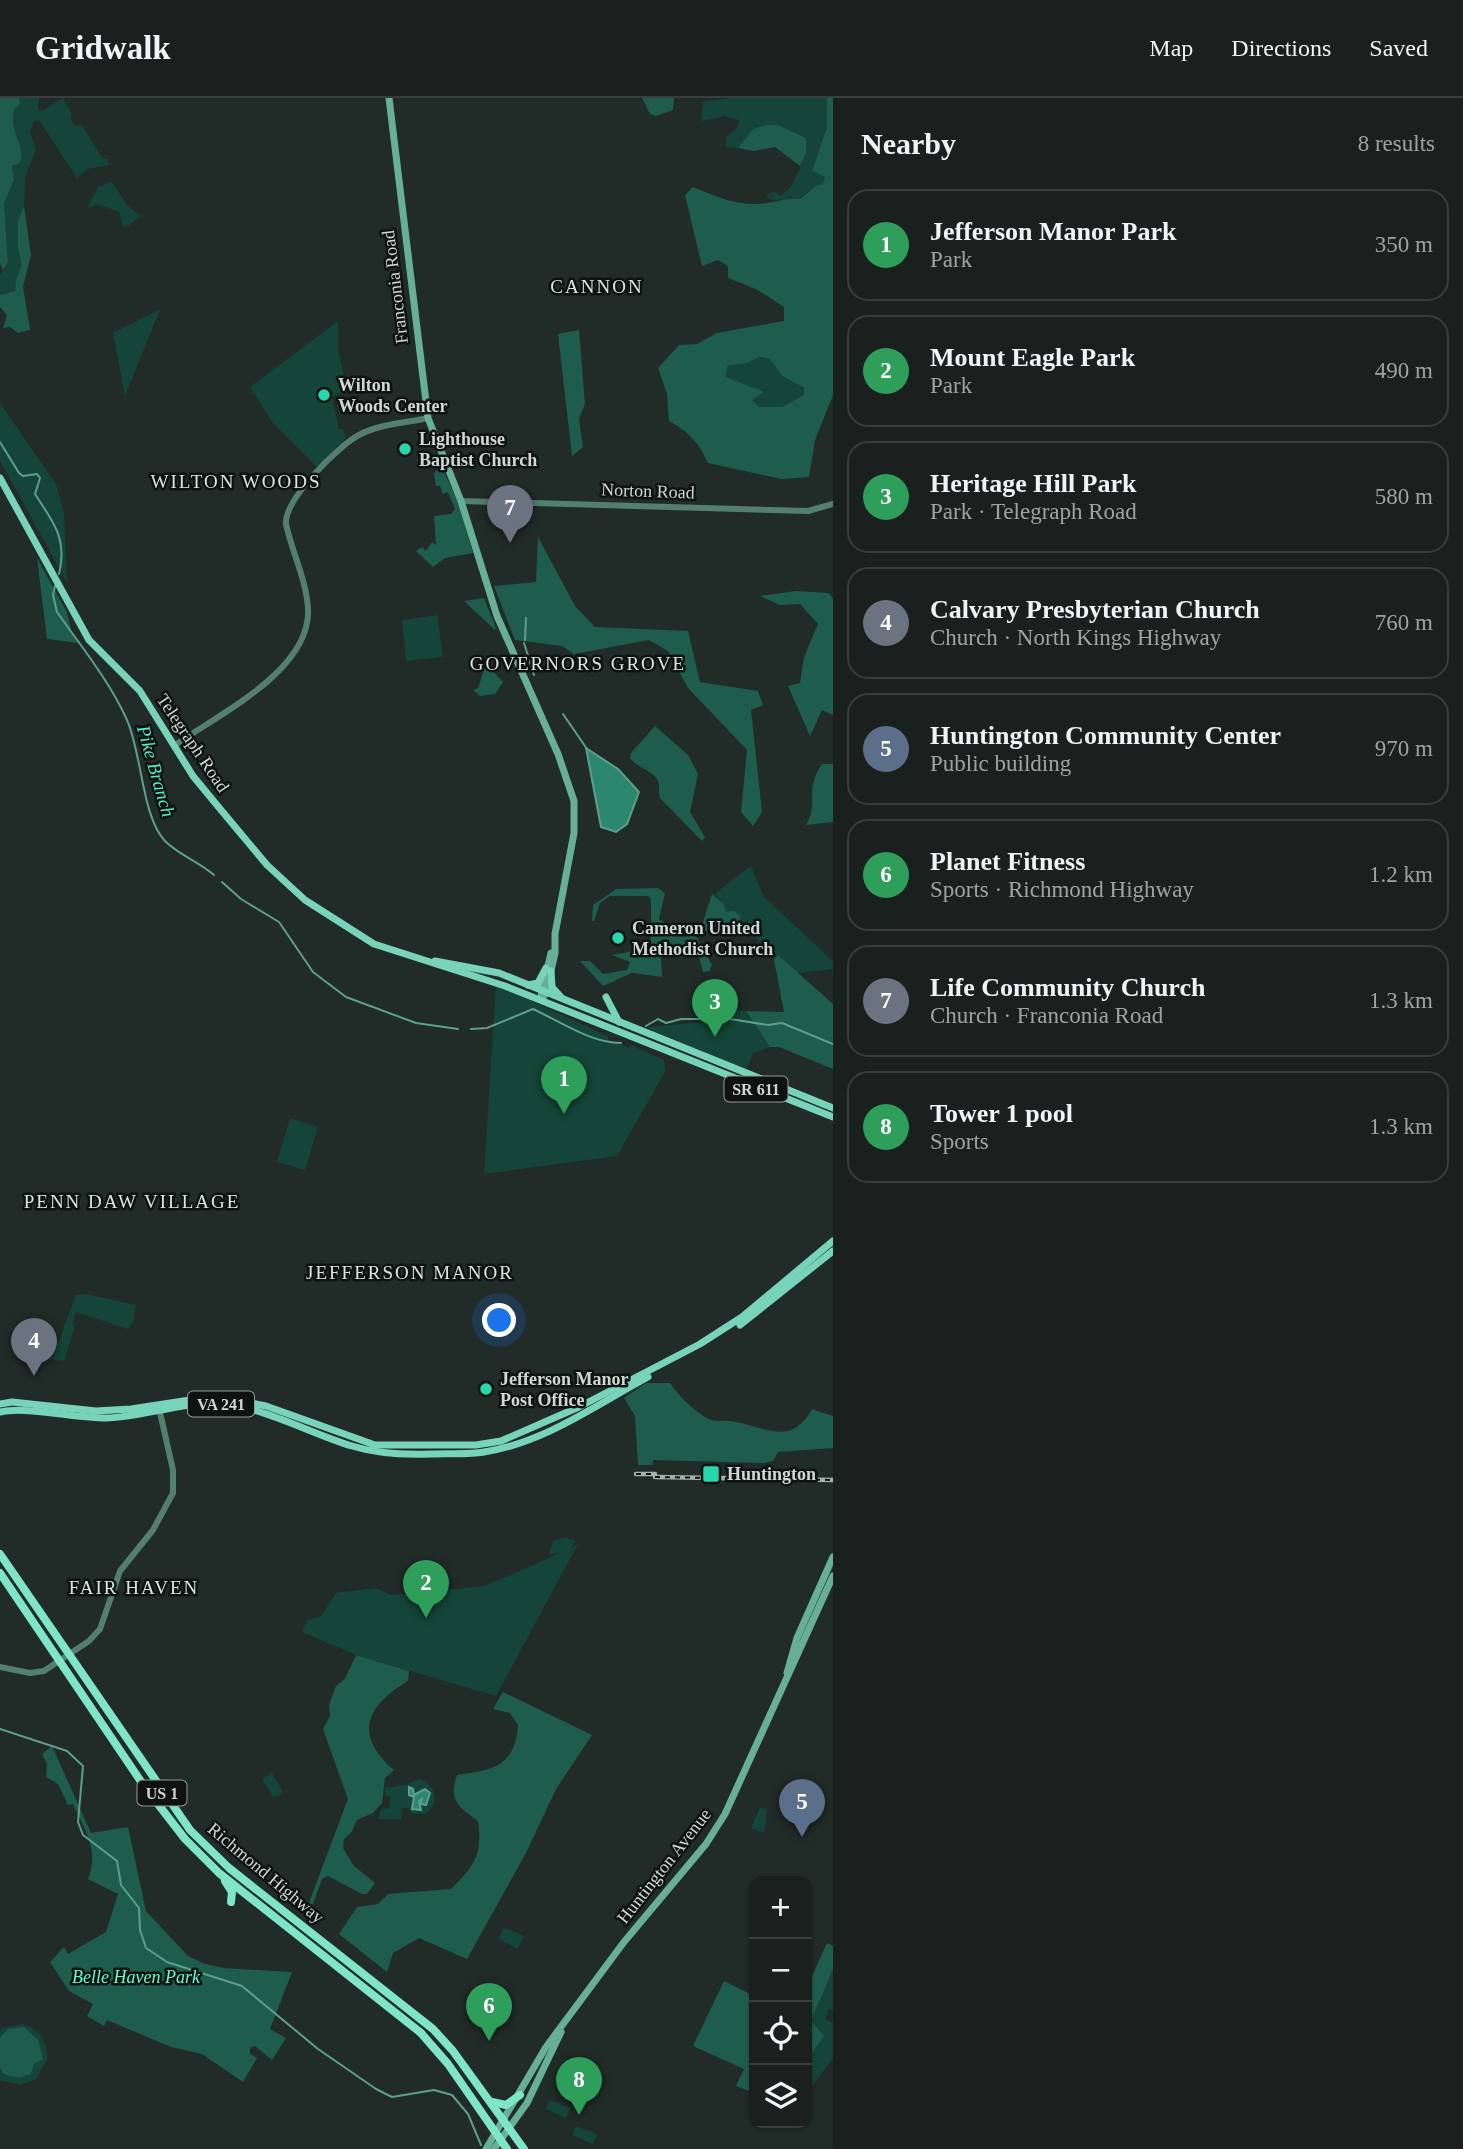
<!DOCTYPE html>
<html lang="en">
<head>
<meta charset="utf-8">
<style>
  body { margin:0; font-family:Georgia,serif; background:#222827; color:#f1f3f6 }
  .controls { position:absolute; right:21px; bottom:21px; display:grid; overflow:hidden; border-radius:14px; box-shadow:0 2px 5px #0004 }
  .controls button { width:63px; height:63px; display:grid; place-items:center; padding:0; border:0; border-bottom:2px solid #373e3c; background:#19201e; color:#f1f3f6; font:35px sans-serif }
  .you { position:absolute; left:500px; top:1223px; width:24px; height:24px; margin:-18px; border:5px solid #fff; border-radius:50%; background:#1a73e8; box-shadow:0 0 0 10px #1a73e833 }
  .badge { display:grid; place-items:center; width:46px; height:46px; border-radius:50%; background:#db2777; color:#fff; font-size:23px; font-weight:700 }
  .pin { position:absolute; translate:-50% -58px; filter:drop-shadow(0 2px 4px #0008) }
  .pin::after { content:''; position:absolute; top:37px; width:24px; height:21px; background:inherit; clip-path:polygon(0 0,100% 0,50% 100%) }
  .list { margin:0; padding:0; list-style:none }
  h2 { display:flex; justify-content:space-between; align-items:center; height:91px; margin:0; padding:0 28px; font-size:30px }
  h2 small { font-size:23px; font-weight:400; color:#9fa3a4 }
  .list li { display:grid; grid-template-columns:46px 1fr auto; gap:21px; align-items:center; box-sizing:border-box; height:112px; margin:0 14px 14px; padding:0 14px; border:2px solid #373e3c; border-radius:21px }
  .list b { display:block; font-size:26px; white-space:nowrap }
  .list p { margin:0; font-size:23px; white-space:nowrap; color:#9fa3a4 }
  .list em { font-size:23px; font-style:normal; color:#9fa3a4 }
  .icon { flex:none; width:38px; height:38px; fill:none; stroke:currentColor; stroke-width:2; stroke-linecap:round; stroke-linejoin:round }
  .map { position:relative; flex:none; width:833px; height:2051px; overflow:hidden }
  header { display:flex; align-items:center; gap:42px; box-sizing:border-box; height:98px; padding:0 35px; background:#19201e; border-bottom:2px solid #373e3c }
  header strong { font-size:33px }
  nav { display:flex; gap:38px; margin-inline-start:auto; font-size:24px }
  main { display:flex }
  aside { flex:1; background:#19201e }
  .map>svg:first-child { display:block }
</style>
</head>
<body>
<header>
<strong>Gridwalk</strong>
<nav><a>Map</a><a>Directions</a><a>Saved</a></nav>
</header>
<main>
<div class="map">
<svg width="833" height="2051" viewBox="0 0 833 2051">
  <rect width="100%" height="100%" fill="#212b28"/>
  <g fill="#154538">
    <polygon points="0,0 39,0 38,11 42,13 63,0 72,16 70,21 76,28 82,27 102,60 108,61 109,67 87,71 77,80 39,22 34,23 30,34 36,52 25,80 22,167 16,181 15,193 0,197 0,177 6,170 8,159 4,105 14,82"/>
    <path d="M 729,0 L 827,0 L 827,29 L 812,73 L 825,79 L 823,86 L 817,87 L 799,101 L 771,102 L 766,97 L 776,93 L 779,98 C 795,91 799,70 806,55 L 753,31 L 738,50 L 726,49 L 726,39 L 738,29 L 739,22 L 725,18 L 701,23 L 703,4 Z"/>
    <polygon points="112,84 127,107 140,118 128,128 123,128 119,114 96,106 90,110 88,108 98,89"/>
    <polygon points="161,211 159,214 125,298 113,235"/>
    <polygon points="338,223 338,250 347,294 332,298 339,331 343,331 346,340 317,369 272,324 250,289"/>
    <polygon points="760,259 770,261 782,278 804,291 804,297 782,309 759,309 752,302 763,294 726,279 727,268 747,265"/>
    <polygon points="0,305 56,386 64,415 67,484 0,363"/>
    <polygon points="437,517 443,559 406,563 402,522"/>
    <polygon points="751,768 764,799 833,863 833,871 798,875 779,858 774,862 740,821 726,814 724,806 714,796"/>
    <polygon points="496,887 608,938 608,942 629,950 631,947 664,962 665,974 617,1058 484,1076"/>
    <polygon points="738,912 746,913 770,949 753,955 747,971 679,945 653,934 648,929 715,923 722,913"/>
    <polygon points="290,1020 318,1029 305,1072 277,1064"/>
    <polygon points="86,1196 136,1207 133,1224 128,1231 76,1214 72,1226 75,1228 64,1263 52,1261 76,1197"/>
    <polygon points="565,1439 576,1443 571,1450 578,1446 496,1598 356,1557 302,1534 307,1522 321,1518 336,1495 376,1490 391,1497 485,1488 560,1455 549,1456 553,1443"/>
    <polygon points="272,1675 283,1694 274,1700 262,1681"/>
    <path d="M 419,1681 C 433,1685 441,1702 429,1713 C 423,1719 420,1714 413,1716 L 408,1710 L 402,1710 L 401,1721 L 379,1721 L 381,1711 L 390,1710 L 390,1699 L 385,1697 L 385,1690 L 405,1687 Z"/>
    <polygon points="760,1709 767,1712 764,1735 751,1730"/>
    <polygon points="504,1829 524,1838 518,1851 498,1841"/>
    <polygon points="833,1871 833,1912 829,1911 825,1921 833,1925 833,1960 807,1995 807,1962 824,1938 811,1923"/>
    <path d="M 21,1926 C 39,1930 48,1944 47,1962 L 36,1981 L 20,1987 L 0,1982 L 0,1931 Z"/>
    <polygon points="550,2002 570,2010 566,2020 546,2011"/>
    <polygon points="576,2028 597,2036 593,2046 572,2037"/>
  </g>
  <g fill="#1e5d4c" fill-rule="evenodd">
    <path d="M 0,0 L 19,0 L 20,6 L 14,11 C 8,33 26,48 20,64 L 12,68 L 14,82 L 4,105 L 8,164 L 3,173 L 0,165 Z"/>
    <polygon points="642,0 674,0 673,12 656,18 650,16"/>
    <path d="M 827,0 L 833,0 L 833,297 L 815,342 L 809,379 L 781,381 L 708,365 C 699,345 689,334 669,323 L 667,296 L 658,270 L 679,247 L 697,246 L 717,235 L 784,223 L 784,209 L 756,191 L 728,180 L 728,168 L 718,162 L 702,168 L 685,97 L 693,89 C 713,97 734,107 757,106 C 772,106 785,99 800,101 L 817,87 L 823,86 L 825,79 L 812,73 L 827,29 ZM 760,259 L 770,261 L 782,278 L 804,290 L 804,297 L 782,309 L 759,309 L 752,302 L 764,294 L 726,279 L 727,268 L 747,265 Z"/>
    <polygon points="766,27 778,27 806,40 806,55 800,68 775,49 754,53 738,50 753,31"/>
    <polygon points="24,108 31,157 23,189 30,232 18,235 10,229 3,230 7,217 0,209 0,197 15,193 16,181 22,167 18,150 18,123"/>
    <polygon points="579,232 585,306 579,321 583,349 572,358 558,236"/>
    <polygon points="441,368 459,406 473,455 445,460 433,469 416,453 422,449 426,453 432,444 436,447 434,418 451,416 455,411 448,394 443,396 440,388 436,388 434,375"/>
    <polygon points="538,439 575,508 595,529 688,533 700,584 758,593 763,607 751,612 762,714 753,728 741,714 747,652 688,590 668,553 649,542 574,556 562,548 515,542 494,488 536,484"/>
    <polygon points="37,460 67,514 71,533 78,545 47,541"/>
    <polygon points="796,493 829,495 833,501 833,617 822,612 810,638 788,588 800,585 804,559 818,526 800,506 780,507 760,498"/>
    <polygon points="484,500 496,530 495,532 464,503"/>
    <polygon points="486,566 503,584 495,596 480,598 473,592 478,590"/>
    <path d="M 655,628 L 688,657 L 698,676 L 690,714 L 705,739 L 702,743 L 660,700 C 658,695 660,688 658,683 C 653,672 637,670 630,660 L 631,655 Z"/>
    <path d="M 822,666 L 833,666 L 833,724 L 806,727 C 820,704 803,694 822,666 Z"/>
    <polygon points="658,790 665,795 659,821 670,828 673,836 686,839 701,830 712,796 724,806 726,814 734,813 740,818 740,823 724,834 718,827 696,838 712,867 709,873 703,874 698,855 690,853 680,859 675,856 661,860 662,879 632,875 603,888 580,863 590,863 603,876 627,872 630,864 612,857 651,850 651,801 648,798 610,798 600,805 594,823 592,823 593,807 616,791"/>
    <polygon points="778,857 833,906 833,971 779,949 770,949 746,913 784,914 774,862"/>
    <path d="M 646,1285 L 670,1285 C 679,1298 691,1310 705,1319 C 715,1325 720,1322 730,1323 C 763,1327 790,1351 812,1311 L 833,1318 L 833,1350 L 778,1354 L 773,1363 L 763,1365 L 653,1362 L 652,1367 L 638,1367 L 635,1318 L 624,1300 Z"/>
    <path d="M 356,1557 L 409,1573 L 408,1583 C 366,1608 353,1637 394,1672 L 385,1680 L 382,1705 L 373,1715 L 357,1722 L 351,1735 L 344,1741 L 343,1750 L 354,1768 L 375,1785 L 367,1796 L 362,1796 L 328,1778 L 322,1781 L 313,1806 L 308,1807 L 348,1701 L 323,1631 L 330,1618 L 329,1607 L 336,1588 L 345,1581 Z"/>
    <path d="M 503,1594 L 592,1637 L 556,1691 L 526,1755 L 467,1861 L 419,1840 L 393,1855 L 387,1874 L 339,1836 L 357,1809 L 378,1806 L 388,1796 L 451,1791 C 474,1768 483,1757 478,1723 C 458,1709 448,1702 457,1677 C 493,1672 515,1669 518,1627 L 510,1615 L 493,1611 Z"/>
    <path d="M 52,1648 L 91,1735 L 128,1729 L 146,1813 L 188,1858 L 205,1866 L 224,1870 L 292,1874 L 270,1931 L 286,1940 L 272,1962 L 255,1948 L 250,1950 L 250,1956 L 257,1960 L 243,1984 L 202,1956 L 171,1949 L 107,1922 L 104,1928 L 87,1918 L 93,1906 L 69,1893 L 50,1864 L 64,1849 L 68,1856 L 106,1834 L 118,1796 L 88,1781 C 100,1753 84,1731 73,1706 L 68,1707 L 58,1686 L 46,1679 L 47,1666 L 42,1656 Z"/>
    <polygon points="827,1845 833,1848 833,1871 811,1923 824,1938 807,1962 807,1889"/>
    <polygon points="724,1883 754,1898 754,1995 736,1988 744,1971 693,1948"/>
    <polygon points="24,1929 38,1942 43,1961 34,1966 31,1976 18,1980 4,1976 0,1970 0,1940 8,1931"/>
  </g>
  <g fill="#2c876f" stroke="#5d9f8d" stroke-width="2">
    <polygon points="586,650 618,671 639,694 627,726 616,734 601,729"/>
    <polygon points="409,1689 413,1691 414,1697 425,1691 430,1695 426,1707 421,1706 422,1701 419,1703 421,1712 412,1711 414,1699 409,1697"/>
  </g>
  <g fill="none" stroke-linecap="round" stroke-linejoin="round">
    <g stroke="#5d9f8d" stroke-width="2">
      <path d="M 0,344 L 19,375 L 23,378 L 37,376 L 40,380 L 35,396 C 52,423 68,439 59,476"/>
      <path d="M 55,488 L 53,497 L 57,514 C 81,548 110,584 127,622 C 142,656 142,719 165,743 C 179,757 199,764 214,777"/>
      <polyline points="525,542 526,520"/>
      <polyline points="524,545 534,577"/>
      <polyline points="563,616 587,651"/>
      <polyline points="222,784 241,801 279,824 313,874 346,899 416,925 458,931"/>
      <polyline points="646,928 658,921 666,925 681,921 730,921 768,927 782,925 833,946"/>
      <path d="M 471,931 L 487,930 L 533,911 C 559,923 591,945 621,945"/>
      <polyline points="0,1631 67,1653 83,1668 78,1724 83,1737 117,1763 121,1787 139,1810 140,1832 146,1850 167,1864 242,1888 318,1951 376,1991 392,1999 434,1992 452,1997 468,2016 481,2047"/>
    </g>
    <g stroke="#537e70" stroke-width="6">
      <polyline points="461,403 808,413 833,406"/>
      <path d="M 174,648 C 216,617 312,573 308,510 C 306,481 292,454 286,426 C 284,402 338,348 359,337 C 379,326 406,325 428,320"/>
      <polyline points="0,1569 30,1575 44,1573 89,1543 100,1531 120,1473 153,1432 173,1395 173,1372 159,1310"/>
    </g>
    <g stroke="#68af98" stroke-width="7">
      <polyline points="389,0 428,320 461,403 497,518 558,656 574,703 574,735 555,836 555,855 546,895 541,902"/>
      <polyline points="541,898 551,855"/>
      <polyline points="787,1575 797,1540 833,1459"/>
      <polyline points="486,2051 546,1949 624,1844 706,1746 725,1716 833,1478"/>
      <polyline points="494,2051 527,2005 561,1934"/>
    </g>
    <g stroke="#77d4b8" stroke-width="7">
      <polyline points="0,380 89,542 140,593 193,678 221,712 267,767 305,802 374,846 505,888 833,1019"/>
      <polyline points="435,863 499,875 833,1010"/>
      <polyline points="551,873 552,889 561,899"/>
      <polyline points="528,887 538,885 546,870"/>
      <polyline points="606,899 619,924"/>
      <polyline points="740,1227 833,1153"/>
      <polyline points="0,1306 12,1304 96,1313 131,1311 216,1298 266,1308 375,1347 476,1347 501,1343 579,1309 700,1246 742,1219 833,1143"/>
      <path d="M 0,1314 C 27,1308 74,1320 106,1320 C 144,1319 183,1303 221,1306 C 267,1310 309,1335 352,1348 C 378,1356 404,1357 431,1356 C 449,1355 467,1357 484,1354 C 544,1345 596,1307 648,1279"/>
    </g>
    <g stroke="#7ee5c6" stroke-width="8">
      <polyline points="0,1456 190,1732 229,1770 433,1931 453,1953 524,2051"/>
      <polyline points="0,1475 144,1688 185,1741 219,1775 421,1935 448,1966 507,2051"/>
      <polyline points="225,1783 232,1794 231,1804"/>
      <polyline points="492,2004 506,2007 520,1997"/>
    </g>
    <g stroke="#a7afac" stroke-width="4.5">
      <g id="rail">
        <polyline points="636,1376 655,1376"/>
        <polyline points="655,1379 833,1382"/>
      </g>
    </g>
    <use href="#rail" stroke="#0e1311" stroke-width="2" stroke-dasharray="5" stroke-linecap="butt"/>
  </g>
  <g fill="#29d5ac" stroke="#0e1311" stroke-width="2.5">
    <circle cx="324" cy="297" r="7"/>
    <circle cx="405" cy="351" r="7"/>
    <circle cx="618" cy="840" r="7"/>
    <circle cx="486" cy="1291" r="7"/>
    <rect x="702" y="1367" width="18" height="18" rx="3.5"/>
  </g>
  <g text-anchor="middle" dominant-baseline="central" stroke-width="5" stroke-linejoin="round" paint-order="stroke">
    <g fill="#0e1311" stroke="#969c9a" stroke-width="2">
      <rect x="724.5" y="978.5" width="63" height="25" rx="5"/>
      <rect x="188" y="1293.5" width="66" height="25" rx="5"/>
      <rect x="137.5" y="1682.5" width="49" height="25" rx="5"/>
    </g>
    <g font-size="16" font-weight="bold" fill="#d0d7d4">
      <text x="756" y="991">SR 611</text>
      <text x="221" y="1306">VA 241</text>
      <text x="162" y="1695">US 1</text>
    </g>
    <g font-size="18" fill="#d0d7d4" stroke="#0e1311">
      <text transform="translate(395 189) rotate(-97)">Franconia Road</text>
      <text transform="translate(648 393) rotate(2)">Norton Road</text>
      <text transform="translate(193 645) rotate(56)">Telegraph Road</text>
      <text transform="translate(664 1768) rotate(-52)">Huntington Avenue</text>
      <text transform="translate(266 1775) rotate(40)">Richmond Highway</text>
    </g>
    <g font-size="18" font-weight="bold" fill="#d0d7d4" stroke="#0e1311" text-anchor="start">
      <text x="338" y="287">Wilton<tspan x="338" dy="21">Woods Center</tspan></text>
      <text x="419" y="341">Lighthouse<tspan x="419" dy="21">Baptist Church</tspan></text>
      <text x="632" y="830">Cameron United<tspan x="632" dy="21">Methodist Church</tspan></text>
      <text x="500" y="1281">Jefferson Manor<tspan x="500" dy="21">Post Office</tspan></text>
      <text x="727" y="1376">Huntington</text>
    </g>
    <g font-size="18" font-style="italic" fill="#60ffd4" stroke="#0e1311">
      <text x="136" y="1879">Belle Haven Park</text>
    </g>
    <g font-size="19" letter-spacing="2" fill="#d8e5e0" stroke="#0e1311">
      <text x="597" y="188">CANNON</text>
      <text x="236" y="383">WILTON WOODS</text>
      <text x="578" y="565">GOVERNORS GROVE</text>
      <text x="132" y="1103">PENN DAW VILLAGE</text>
      <text x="410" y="1174">JEFFERSON MANOR</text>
      <text x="134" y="1489">FAIR HAVEN</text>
    </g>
    <g font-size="19" font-style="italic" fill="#4ef1c6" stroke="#0e1311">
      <text transform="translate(156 673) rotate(74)">Pike Branch</text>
    </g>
  </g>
</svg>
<div class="controls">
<button>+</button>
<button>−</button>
<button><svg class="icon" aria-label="locate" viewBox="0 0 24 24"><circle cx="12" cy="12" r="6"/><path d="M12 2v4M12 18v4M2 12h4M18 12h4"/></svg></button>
<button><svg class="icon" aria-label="layers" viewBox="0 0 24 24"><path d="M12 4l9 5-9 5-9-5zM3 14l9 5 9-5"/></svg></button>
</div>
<div class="you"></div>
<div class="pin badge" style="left:564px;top:1016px;background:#2e9e5b">1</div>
<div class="pin badge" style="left:426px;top:1520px;background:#2e9e5b">2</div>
<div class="pin badge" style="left:715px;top:939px;background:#2e9e5b">3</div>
<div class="pin badge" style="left:34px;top:1278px;background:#6b7280">4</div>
<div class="pin badge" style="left:802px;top:1739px;background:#5c6f8a">5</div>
<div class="pin badge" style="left:489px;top:1943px;background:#2e9e5b">6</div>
<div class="pin badge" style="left:510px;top:445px;background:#6b7280">7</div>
<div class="pin badge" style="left:579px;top:2017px;background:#2e9e5b">8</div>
</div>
<aside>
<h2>Nearby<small>8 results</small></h2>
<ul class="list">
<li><span class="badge" style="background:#2e9e5b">1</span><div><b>Jefferson Manor Park</b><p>Park</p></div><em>350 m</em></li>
<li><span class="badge" style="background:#2e9e5b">2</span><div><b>Mount Eagle Park</b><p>Park</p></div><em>490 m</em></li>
<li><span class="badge" style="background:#2e9e5b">3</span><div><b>Heritage Hill Park</b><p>Park · Telegraph Road</p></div><em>580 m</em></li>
<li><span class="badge" style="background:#6b7280">4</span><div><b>Calvary Presbyterian Church</b><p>Church · North Kings Highway</p></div><em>760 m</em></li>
<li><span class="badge" style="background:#5c6f8a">5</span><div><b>Huntington Community Center</b><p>Public building</p></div><em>970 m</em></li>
<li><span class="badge" style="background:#2e9e5b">6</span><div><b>Planet Fitness</b><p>Sports · Richmond Highway</p></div><em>1.2 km</em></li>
<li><span class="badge" style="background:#6b7280">7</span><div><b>Life Community Church</b><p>Church · Franconia Road</p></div><em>1.3 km</em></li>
<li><span class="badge" style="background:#2e9e5b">8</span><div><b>Tower 1 pool</b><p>Sports</p></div><em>1.3 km</em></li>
</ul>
</aside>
</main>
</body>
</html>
